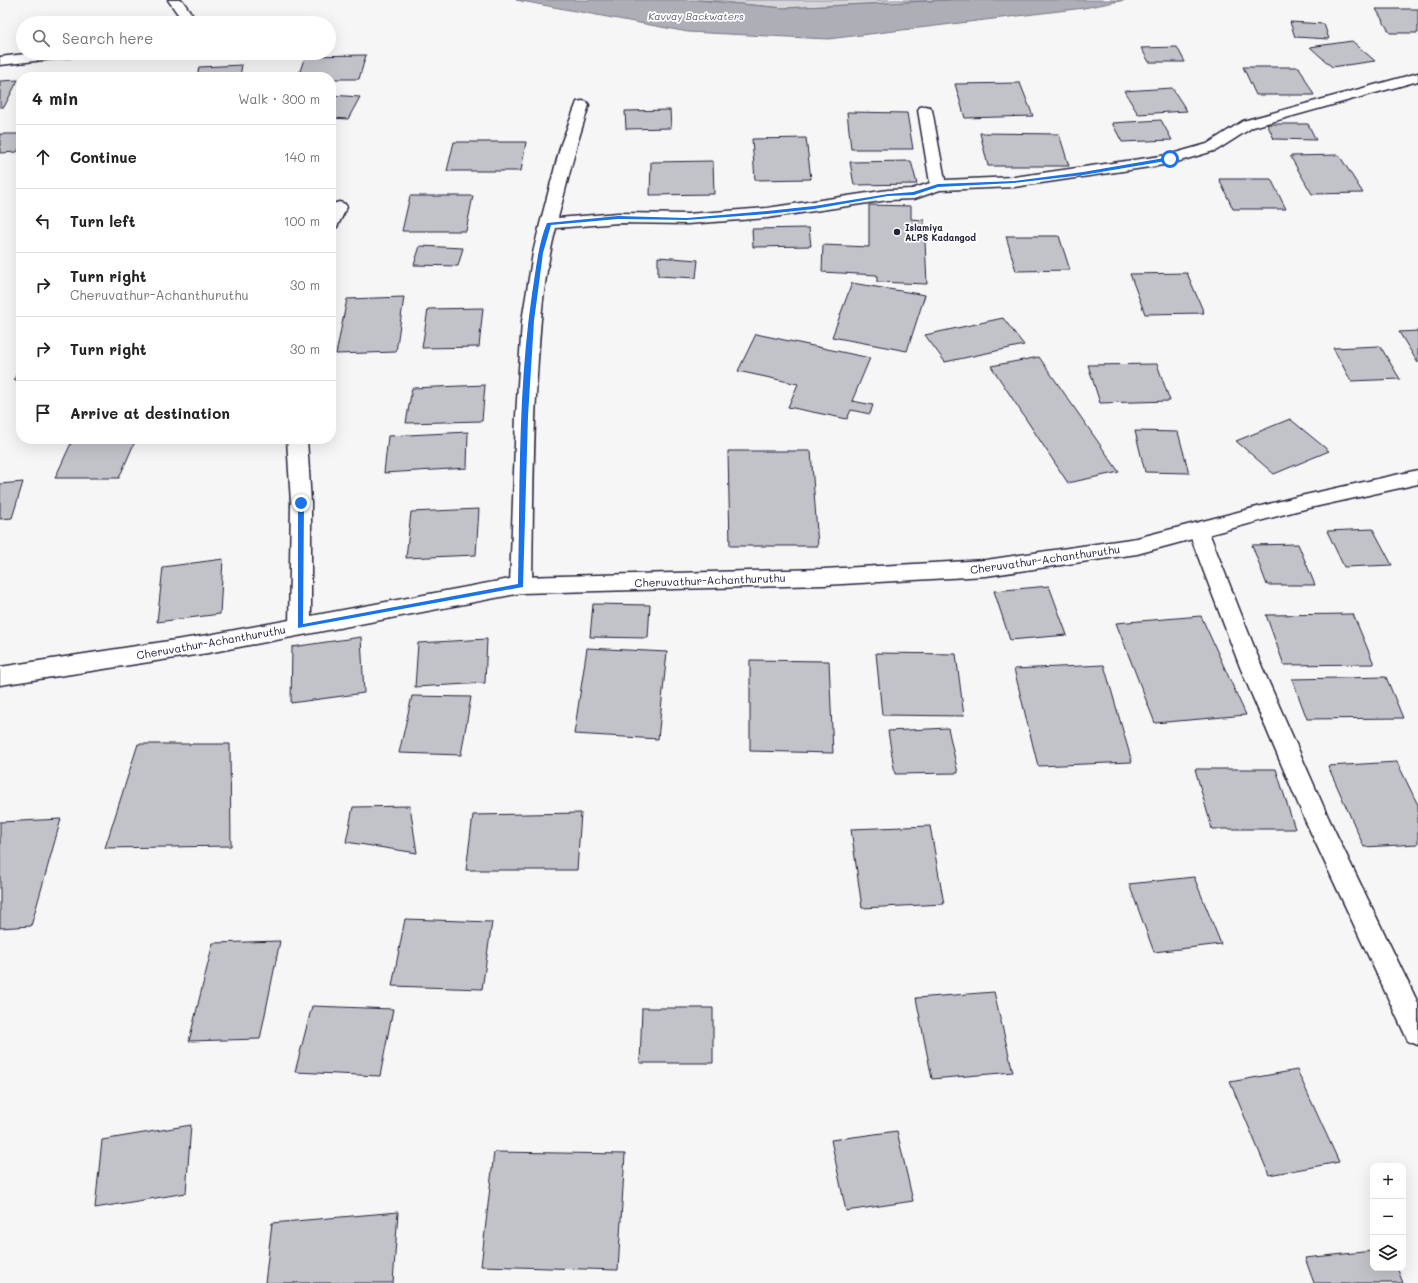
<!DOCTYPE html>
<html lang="en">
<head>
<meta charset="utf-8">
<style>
  body { margin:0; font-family:Mali,sans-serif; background:#f6f6f6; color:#222 }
  .controls { position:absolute; right:12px; bottom:12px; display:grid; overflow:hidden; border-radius:8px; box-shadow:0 4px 16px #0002 }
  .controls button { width:36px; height:36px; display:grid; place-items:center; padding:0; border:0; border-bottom:1px solid #e0e0e0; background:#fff; color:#222; font:20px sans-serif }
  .stop { position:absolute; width:12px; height:12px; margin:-9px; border:3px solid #1a73e8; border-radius:50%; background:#fff }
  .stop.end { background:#1a73e8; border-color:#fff; box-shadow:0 1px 4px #0008 }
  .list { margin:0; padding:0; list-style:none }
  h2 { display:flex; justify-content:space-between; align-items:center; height:52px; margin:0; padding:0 16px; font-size:17px }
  h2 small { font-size:13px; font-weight:400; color:#767676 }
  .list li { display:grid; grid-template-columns:26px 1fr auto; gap:12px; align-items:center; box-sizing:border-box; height:64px; padding:0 16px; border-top:1px solid #e0e0e0 }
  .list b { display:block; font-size:15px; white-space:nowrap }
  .list p { margin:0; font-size:13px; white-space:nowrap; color:#767676 }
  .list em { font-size:13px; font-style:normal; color:#767676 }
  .icon { flex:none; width:22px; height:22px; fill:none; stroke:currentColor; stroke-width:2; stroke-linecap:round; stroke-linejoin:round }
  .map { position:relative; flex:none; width:1418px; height:1283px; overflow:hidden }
  .search { position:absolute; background:#fff; box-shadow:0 4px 16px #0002; left:16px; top:16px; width:320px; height:44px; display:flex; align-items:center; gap:10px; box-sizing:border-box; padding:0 14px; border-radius:22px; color:#767676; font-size:15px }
  .panel { position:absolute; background:#fff; box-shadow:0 4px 16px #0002; left:16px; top:72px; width:320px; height:372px; border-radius:16px }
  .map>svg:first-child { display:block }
</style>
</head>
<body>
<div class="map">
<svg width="1418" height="1283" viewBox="0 0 1418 1283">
  <rect width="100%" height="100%" fill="#f6f6f7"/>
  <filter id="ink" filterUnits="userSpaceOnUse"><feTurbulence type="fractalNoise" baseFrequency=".025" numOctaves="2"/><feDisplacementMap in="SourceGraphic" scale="8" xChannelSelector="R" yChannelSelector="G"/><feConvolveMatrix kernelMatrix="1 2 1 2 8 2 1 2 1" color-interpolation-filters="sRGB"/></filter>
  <g filter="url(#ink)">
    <polygon fill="#d7d7db" stroke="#7c7c8b" points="698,0 950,0 784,8"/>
    <polygon fill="#aeaeb7" stroke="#767685" points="516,0 698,0 784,8 950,0 1125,0 1084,8 828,39 688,32"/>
    <g fill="#c2c2c9" stroke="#22223b">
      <polygon points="1376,9 1418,9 1418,33 1390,33"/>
      <polygon points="1290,22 1324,24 1329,39 1295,37"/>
      <polygon points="1352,41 1375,61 1332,67 1310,47"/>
      <polygon points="1177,47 1185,62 1149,62 1141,48"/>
      <polygon points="366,55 359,79 331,79 331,77 298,77 305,56"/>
      <polygon points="242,65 240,77 197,77 199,67"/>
      <polygon points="1243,67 1299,67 1314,95 1256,95"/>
      <polygon points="18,80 4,107 0,107 0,81"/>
      <polygon points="1020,83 1033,116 965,118 955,84"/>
      <polygon points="1172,88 1187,111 1138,114 1124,91"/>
      <polygon points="331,95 360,97 348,119 331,118"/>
      <polygon points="670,110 671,128 626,129 625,111"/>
      <polygon points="847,112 907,113 913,149 851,149"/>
      <polygon points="1161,120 1172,140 1122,142 1112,123"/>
      <polygon points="1267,124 1308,124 1316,140 1274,139"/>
      <polygon points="980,133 1059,134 1069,166 988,166"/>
      <polygon points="0,134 21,134 21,145 17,152 0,153"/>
      <polygon points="806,138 811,179 755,180 752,139"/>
      <polygon points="454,142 526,142 521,171 447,171"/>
      <polygon points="1339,155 1363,193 1312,194 1290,156"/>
      <polygon points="713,161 714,194 650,195 651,162"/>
      <polygon points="911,161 917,184 854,185 850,162"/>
      <polygon points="1219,179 1271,179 1286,209 1233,209"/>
      <polygon points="410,196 473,196 466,231 402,231"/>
      <polygon points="869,205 911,206 911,219 924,220 927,284 877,282 877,275 822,272 823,245 869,247"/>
      <polygon points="809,228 811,246 753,247 752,229"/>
      <polygon points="1006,236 1059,236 1070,270 1016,271"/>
      <polygon points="420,246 463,248 458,266 414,265"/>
      <polygon points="658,257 698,260 696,278 658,276"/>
      <polygon points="1187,273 1204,313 1145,314 1130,274"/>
      <polygon points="852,283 925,295 907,351 832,337"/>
      <polygon points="404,297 396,352 336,354 347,299"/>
      <polygon points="483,308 479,347 422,348 428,309"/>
      <polygon points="1003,318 1024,345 945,362 925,335"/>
      <polygon points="1418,331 1418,363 1399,332"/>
      <polygon points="756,334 870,358 852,401 873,405 870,414 851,410 847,419 788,407 798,384 738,371"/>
      <polygon points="1380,346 1400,379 1351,381 1333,348"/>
      <polygon points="1039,357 1119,472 1068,483 991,366"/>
      <polygon points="21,363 21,380 14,380"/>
      <polygon points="1157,364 1170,401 1100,403 1088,365"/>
      <polygon points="485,385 482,421 406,423 412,388"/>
      <polygon points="1290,419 1329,451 1274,474 1236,441"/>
      <polygon points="1135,431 1178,432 1189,473 1145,472"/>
      <polygon points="468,432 467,468 384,473 388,436"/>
      <polygon points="73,439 136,439 119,478 55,478"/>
      <polygon points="728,451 811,451 818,546 730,546"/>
      <polygon points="23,482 12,518 0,519 0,484"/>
      <polygon points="479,509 476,555 406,558 411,512"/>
      <polygon points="1373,529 1392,565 1344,567 1327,531"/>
      <polygon points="1298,544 1315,585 1267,585 1252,545"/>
      <polygon points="223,559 220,614 157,622 163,567"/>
      <polygon points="1049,586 1067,635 1010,640 994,591"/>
      <polygon points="593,604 650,605 648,638 590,637"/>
      <polygon points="1353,614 1374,664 1284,665 1266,615"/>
      <polygon points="1201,616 1246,715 1155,723 1116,623"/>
      <polygon points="361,637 364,693 291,703 292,647"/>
      <polygon points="487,639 485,683 415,687 418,643"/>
      <polygon points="587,648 667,652 658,739 574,734"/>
      <polygon points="876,653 956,654 964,716 882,715"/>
      <polygon points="750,660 829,661 833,753 750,751"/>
      <polygon points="1104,665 1132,762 1038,766 1014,669"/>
      <polygon points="1386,677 1403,718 1307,719 1292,679"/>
      <polygon points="412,696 471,697 461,755 399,753"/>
      <polygon points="948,728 958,773 895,774 888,731"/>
      <polygon points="138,744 230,744 231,846 105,848"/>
      <polygon points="1397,762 1418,805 1418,844 1364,847 1328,766"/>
      <polygon points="1195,769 1276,769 1295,829 1212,829"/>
      <polygon points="410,806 417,853 346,842 353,807"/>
      <polygon points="581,813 577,870 466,870 473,815"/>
      <polygon points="61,819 31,926 0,928 0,822"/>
      <polygon points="930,826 944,904 862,908 851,829"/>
      <polygon points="1194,877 1221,944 1154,952 1129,884"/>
      <polygon points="405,919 492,922 482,989 392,986"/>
      <polygon points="280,941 260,1039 189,1041 213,943"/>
      <polygon points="994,992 1013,1072 932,1079 916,998"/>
      <polygon points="312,1006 393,1009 380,1076 295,1072"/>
      <polygon points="642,1008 713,1008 713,1063 640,1063"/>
      <polygon points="1297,1070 1339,1162 1269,1175 1230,1082"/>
      <polygon points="191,1125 186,1193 95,1208 102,1140"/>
      <polygon points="897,1131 913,1201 846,1211 831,1140"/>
      <polygon points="494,1152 625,1154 618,1270 481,1266"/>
      <polygon points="398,1212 393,1283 265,1283 272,1223"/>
      <polygon points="1373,1251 1373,1268 1397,1268 1403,1283 1314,1283 1305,1258"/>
    </g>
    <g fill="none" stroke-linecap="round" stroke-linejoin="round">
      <g stroke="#22223b" stroke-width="3">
        <g id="street">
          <polygon points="168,0 182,0 198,23 184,23"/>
          <polygon points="33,53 77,53 75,56 70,57 0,65 0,57"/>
          <path d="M 1418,73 L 1418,81 L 1253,127 L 1217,150 L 1170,164 L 1014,187 L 940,190 L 914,199 L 888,200 L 767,218 L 687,224 L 618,223 L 556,228 C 543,277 540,326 537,376 C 533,445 533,515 532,585 L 529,591 L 521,593 L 513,591 L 510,585 L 516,416 L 522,321 L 533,253 L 540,224 L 561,144 L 577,102 L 582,101 L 587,102 L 589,105 L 577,144 L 558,218 L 618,213 L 687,214 L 767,208 L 888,190 L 912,189 L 930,183 L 918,110 L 920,107 L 925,106 L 930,107 L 932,110 L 945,180 L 1014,177 L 1168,155 L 1207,144 L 1243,121 Z"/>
          <polygon points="339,202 345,204 347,207 337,227 331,229 331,207 333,204"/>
          <polygon points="287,439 307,439 311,503 311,627 308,633 300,635 292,633 289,627 291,503"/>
          <polygon points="1198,523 1205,525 1208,530 1262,667 1329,819 1418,1003 1418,1045 1408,1041 1305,820 1240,667 1188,530 1191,525"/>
        </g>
      </g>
      <g stroke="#22223b" stroke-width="3">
        <polygon id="secondary" points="1418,470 1418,484 1296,511 1137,554 986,576 824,585 521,593 208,653 0,685 0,667 208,635 521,577 824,569 986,560 1137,538 1296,497"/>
      </g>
      <use href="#street" fill="#fff" fill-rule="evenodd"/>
      <use href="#secondary" fill="#fff" fill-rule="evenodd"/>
    </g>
  </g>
  <path fill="#1a73e8" d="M 1170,157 L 1172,160 L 1083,175 L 1014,183 L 938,187 L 914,195 L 888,196 L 814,209 L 767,214 L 687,220 L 618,219 L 551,225 L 543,253 L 534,321 L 528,416 L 523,587 L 298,628 L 298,503 L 301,501 L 304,503 L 303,624 L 518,584 C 520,487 518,389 532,294 C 536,270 538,244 547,223 L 618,216 L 687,218 L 767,211 L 814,206 L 888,194 L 913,192 L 938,184 L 1014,181 L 1083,172 Z"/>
  <circle fill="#22223b" stroke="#fff" stroke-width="1.5" cx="897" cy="232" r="4"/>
  <g text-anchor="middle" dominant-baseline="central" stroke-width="3.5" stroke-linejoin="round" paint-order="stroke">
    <g font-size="9" font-weight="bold" fill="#22223b" stroke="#fff" text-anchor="start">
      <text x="905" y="227">Islamiya<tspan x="905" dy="10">ALPS Kadangod</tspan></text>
    </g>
    <g font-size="10" font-style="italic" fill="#5a5a6d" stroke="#fff">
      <text x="696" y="16">Kavvay Backwaters</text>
    </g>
    <g font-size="11" fill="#22223b" stroke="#fff">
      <text transform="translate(1045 559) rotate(-8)">Cheruvathur-Achanthuruthu</text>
      <text transform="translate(710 580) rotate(-2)">Cheruvathur-Achanthuruthu</text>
      <text transform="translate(211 642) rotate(-10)">Cheruvathur-Achanthuruthu</text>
    </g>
  </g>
</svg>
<div class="controls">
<button>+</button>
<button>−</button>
<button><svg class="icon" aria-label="layers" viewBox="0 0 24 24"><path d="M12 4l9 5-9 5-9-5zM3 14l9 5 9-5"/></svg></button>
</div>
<div class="stop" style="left:1170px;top:159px"></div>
<div class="stop end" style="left:301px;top:503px"></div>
<div class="search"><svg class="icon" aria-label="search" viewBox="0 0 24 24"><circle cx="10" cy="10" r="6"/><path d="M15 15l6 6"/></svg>Search here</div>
<section class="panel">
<h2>4 min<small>Walk · 300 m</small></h2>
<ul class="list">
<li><svg class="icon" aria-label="ahead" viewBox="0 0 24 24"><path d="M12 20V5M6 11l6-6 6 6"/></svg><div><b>Continue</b></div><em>140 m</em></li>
<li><svg class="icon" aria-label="left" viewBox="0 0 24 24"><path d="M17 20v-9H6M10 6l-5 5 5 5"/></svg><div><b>Turn left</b></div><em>100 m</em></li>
<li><svg class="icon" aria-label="right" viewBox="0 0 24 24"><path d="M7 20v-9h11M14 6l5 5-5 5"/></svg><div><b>Turn right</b><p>Cheruvathur-Achanthuruthu</p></div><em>30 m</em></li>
<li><svg class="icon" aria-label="right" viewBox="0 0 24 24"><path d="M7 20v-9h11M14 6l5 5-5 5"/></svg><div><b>Turn right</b></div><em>30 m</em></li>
<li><svg class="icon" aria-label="arrive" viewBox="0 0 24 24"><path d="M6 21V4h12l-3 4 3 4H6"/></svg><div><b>Arrive at destination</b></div></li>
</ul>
</section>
</div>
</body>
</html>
